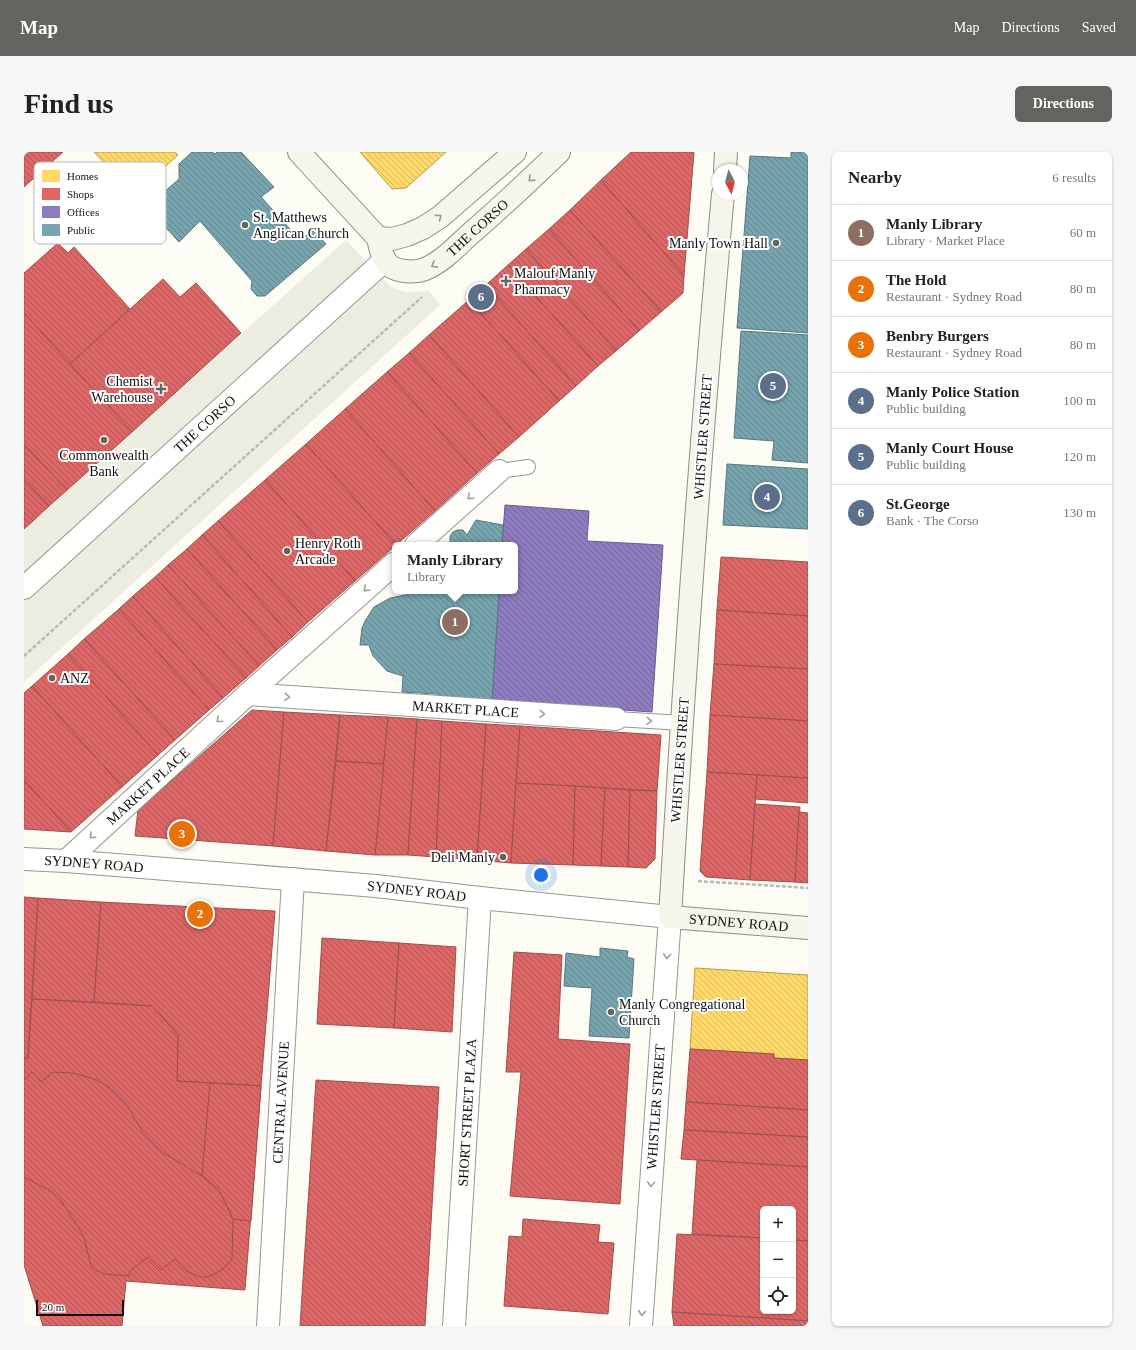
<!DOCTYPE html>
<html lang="en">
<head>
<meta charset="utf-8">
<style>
  body { margin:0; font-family:"Times New Roman",serif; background:#f6f6f6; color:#202124 }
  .controls { position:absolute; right:12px; bottom:12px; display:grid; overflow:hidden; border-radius:6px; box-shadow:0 1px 3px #0004 }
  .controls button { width:36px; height:36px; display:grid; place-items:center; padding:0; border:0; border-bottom:1px solid #e0e0e0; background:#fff; color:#202124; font:20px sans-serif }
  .compass { position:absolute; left:688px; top:12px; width:36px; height:36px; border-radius:50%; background:#fff; box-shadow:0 1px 3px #0004; rotate:173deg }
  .scale { position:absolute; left:12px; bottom:10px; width:88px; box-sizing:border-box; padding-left:4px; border:2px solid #101010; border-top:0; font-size:11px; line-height:14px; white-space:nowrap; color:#101010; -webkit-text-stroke:3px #fff; paint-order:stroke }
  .you { position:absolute; left:517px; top:723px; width:14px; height:14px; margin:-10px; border:3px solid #fff; border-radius:50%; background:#1a73e8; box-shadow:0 0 0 6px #1a73e833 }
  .badge { display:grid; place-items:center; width:26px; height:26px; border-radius:50%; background:#636360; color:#fff; font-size:13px; font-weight:700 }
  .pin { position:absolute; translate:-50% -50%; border:2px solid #fff; box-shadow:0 1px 4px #0006 }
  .popup { position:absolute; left:368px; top:390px; width:126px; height:52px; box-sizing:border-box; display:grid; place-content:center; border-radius:6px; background:#fff; filter:drop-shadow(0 1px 3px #0005); font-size:13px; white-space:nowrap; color:#757577 }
  .popup b { font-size:15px; color:#202124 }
  .popup::after { content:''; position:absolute; left:50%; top:100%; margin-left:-8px; border:8px solid transparent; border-top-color:#fff }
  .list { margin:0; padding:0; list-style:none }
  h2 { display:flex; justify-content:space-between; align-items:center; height:52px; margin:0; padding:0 16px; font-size:17px }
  h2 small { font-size:13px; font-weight:400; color:#757577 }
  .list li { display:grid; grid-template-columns:26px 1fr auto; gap:12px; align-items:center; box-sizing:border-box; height:56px; padding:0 16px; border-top:1px solid #e0e0e0 }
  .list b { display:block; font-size:15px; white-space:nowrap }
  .list p { margin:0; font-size:13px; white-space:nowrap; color:#757577 }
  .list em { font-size:13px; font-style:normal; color:#757577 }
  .icon { flex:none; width:22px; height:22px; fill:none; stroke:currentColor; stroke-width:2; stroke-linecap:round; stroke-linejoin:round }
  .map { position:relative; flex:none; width:784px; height:1174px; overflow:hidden; border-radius:6px }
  header { display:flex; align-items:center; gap:24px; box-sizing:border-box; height:56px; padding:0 20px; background:#636360; color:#fff }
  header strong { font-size:19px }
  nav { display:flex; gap:22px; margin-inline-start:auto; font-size:14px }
  .intro { display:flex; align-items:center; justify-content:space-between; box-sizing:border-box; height:96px; padding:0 24px }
  h1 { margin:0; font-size:28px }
  .button { padding:10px 18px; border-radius:6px; background:#636360; color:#fff; font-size:14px; font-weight:700 }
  main { display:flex; gap:24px; padding:0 24px }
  aside { flex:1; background:#fff; border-radius:6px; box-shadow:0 1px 3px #0004 }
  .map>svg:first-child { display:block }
</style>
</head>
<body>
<header>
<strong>Map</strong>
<nav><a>Map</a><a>Directions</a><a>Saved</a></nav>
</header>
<div class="intro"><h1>Find us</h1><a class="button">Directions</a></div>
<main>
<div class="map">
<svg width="784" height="1174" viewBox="0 0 784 1174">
  <defs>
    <pattern id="homes-back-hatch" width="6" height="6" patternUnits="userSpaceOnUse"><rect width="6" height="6" fill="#ffd966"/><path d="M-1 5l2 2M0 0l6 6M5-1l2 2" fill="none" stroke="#dab957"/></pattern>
    <pattern id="shops-back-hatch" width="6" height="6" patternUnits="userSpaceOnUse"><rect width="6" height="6" fill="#e06666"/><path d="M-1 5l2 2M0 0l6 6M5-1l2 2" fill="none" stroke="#b45353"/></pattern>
    <pattern id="offices-back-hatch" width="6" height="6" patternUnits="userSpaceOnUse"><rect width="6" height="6" fill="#8e7cc3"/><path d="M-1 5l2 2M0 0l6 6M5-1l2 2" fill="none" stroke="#73649d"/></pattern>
    <pattern id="public-back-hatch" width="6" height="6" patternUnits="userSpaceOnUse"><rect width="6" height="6" fill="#76a5af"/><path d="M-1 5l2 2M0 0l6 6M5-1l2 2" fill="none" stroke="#5f858d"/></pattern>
  </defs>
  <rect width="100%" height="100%" fill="#fcfcf5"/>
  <polygon fill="#ecece0" points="322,88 366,134 381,140 405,139 416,153 0,530 0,377"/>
  <g fill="url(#homes-back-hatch)" stroke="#b79d4c">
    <polygon points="70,0 151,0 154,3 133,22 138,28 115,48"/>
    <polygon points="336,0 422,0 382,36 368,37"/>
    <polygon points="671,816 784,823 784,908 750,906 750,902 666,897"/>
  </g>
  <g fill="url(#shops-back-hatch)" stroke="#a24c4c">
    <polygon points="0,0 39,0 0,35"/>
    <polygon points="607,0 670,0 660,124 577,28"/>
    <polygon points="577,28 660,124 659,141 637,160 546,58"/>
    <polygon points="546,58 637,160 615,179 525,77"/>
    <polygon points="525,77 615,179 592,199 502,97"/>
    <polygon points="34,91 44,101 50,95 106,157 46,212 0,161 0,121"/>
    <polygon points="502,97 592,199 574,214 484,113"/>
    <polygon points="484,113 574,214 552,234 462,133"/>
    <polygon points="139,127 156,145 172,131 217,181 108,280 46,212"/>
    <polygon points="462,133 552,234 535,249 445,148"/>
    <polygon points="445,148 535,249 495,285 405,183"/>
    <polygon points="0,161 108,280 43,338 0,292"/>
    <polygon points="405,183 495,285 475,302 385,201"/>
    <polygon points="385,201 475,302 453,321 363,220"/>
    <polygon points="363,220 453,321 411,359 321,257"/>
    <polygon points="321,257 411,359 372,393 282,292"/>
    <polygon points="0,292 43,338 25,354 0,327"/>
    <polygon points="282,292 372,393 331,429 241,328"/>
    <polygon points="0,327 25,354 9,369 0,360"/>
    <polygon points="241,328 331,429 284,470 194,369"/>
    <polygon points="0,360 9,369 0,377"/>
    <polygon points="194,369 284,470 268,485 178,383"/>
    <polygon points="178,383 268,485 253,498 163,397"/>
    <polygon points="163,397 253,498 235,514 144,413"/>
    <polygon points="697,405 784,410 784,464 693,458"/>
    <polygon points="144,413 235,514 222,526 131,425"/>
    <polygon points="131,425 222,526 199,546 109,444"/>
    <polygon points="109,444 199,546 185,558 95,457"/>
    <polygon points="95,457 185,558 151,588 60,487"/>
    <polygon points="693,458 784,464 784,517 690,512"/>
    <polygon points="60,487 151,588 134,603 44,502"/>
    <polygon points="44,502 134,603 98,635 8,534"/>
    <polygon points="690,512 784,517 784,569 686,563"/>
    <polygon points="8,534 98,635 47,680 0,628 0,541"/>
    <polygon points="228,558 260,560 249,694 111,684 114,658"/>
    <polygon points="260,560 316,563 302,699 249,694"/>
    <polygon points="316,563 364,565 360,612 312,609"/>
    <polygon points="686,563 784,569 784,626 683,620"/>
    <polygon points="364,565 393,567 384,703 351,703"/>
    <polygon points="393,567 418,569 412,705 384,703"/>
    <polygon points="418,569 462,572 453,708 412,705"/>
    <polygon points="462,572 496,574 487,711 453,708"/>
    <polygon points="496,574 637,583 633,639 492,631"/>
    <polygon points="312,609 360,612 351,703 302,699"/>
    <polygon points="683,620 733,623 726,728 682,725 676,719"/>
    <polygon points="733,623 784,626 784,651 731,647"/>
    <polygon points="0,628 47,680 0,677"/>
    <polygon points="492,631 551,634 549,713 487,711"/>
    <polygon points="551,634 581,636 577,714 549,713"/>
    <polygon points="581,636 606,638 604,715 577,714"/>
    <polygon points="606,638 633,639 631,707 622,716 604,715"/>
    <polygon points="731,652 776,655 771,730 726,728"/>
    <polygon points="775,660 784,661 784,731 771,730"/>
    <polygon points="0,745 14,746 4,906 0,906"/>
    <polygon points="14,746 77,750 70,850 8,847"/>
    <polygon points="77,750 251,759 237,934 153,929 154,883 128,854 70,850"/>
    <polygon points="298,786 375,791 370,876 293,872"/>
    <polygon points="375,791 432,795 428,880 370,876"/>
    <polygon points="490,800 538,803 534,887 606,892 596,1052 486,1044 497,920 482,920"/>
    <polygon points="8,847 128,854 154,883 153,929 237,934 221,1138 102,1129 98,1174 19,1174 0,1113 0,906 4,906"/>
    <polygon points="666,897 750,902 750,906 784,908 784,958 662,950"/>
    <polygon points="8,920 17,930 29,920 49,921 73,928 85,935 103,953 118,979 128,990 138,1000 181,1026 195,1038 209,1067 208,1107 198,1118 184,1125 175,1125 162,1119 151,1107 137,1118 124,1105 106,1119 105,1124 80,1122 71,1118 67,1114 60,1086 53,1073 36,1047 27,1039 0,1025 0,928"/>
    <polygon points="292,928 415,935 401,1174 276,1174"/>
    <polygon points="186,931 237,934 227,1069 209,1067 195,1038 178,1023"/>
    <polygon points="662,950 784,958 784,985 660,978"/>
    <polygon points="660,978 784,985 784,1015 657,1007"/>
    <polygon points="673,1008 784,1015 784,1089 769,1088 769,1057 739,1057 739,1086 668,1082"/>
    <polygon points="499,1067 576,1073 574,1090 590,1091 584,1162 480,1154 485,1084 498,1085"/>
    <polygon points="653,1082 739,1086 739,1159 769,1159 769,1088 784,1089 784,1169 648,1160"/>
    <polygon points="648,1160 784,1169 784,1174 650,1174"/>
  </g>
  <polygon fill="url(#offices-back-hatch)" stroke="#685c8d" points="481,353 565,359 563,389 639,393 628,560 468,549 475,439 491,439 491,393 478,393"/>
  <g fill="url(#public-back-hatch)" stroke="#57787f">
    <polygon points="168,0 188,0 191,2 193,0 217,0 250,35 237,45 276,88 289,78 302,92 241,144 233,144 227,137 228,129 176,69 155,90 123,55 155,27 155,12"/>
    <polygon points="767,0 784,0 784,181 713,176 726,4 767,6"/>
    <polygon points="717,179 784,183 784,311 748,308 750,289 710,286"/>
    <polygon points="703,312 784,317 784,377 699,373"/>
    <polygon points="452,368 479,373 478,393 426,393 426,384 429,380 433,378 439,378 443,383"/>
    <polygon points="383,439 475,439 468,549 416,545 413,542 378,540 379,524 363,519 349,504 345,493 336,493 338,476 341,469 350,455 366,446 382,443"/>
    <polygon points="576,796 604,799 603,805 610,807 605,886 565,884 568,836 540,834 542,801 576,805"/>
  </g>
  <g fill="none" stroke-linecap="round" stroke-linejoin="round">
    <g stroke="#969693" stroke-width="16">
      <g id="lane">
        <polyline points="475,319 504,315"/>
        <polyline points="592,567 659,571"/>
      </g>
    </g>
    <g stroke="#969693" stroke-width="24">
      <g id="street">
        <polyline points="392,393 475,319"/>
        <path id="s1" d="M 0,436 L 361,108"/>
        <path id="s2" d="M 224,542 L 592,567"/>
        <path id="s3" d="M 0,707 L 42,709 L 352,734 L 456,746 L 646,765 L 617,1174"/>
        <path id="s4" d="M 42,709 L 224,542 L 371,411"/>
        <path id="s5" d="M 244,1174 L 269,727"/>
        <path id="s6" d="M 430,1174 L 456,746"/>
      </g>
    </g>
    <g stroke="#8d8d8a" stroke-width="24">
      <g id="secondary">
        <path id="s7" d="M 275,0 L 354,86 C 356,95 358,108 366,114 C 375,120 391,121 401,117 C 418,110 432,95 445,83 C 476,56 506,28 535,0"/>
        <polyline points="701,18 702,0"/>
        <path id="s8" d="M 699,42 C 677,283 660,524 646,765 L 784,776"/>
        <polyline points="354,86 368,87 383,83 399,76 416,65 491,0"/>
      </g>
    </g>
    <g stroke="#b9b9b8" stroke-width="2.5" stroke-dasharray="4 2" stroke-linecap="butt">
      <polyline points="151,1 152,0"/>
      <polyline points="0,504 398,145"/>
      <polyline points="674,729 784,736"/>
    </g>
    <use href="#lane" stroke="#fffffe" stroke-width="14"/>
    <use href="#street" stroke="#fffffe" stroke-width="22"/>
    <use href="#secondary" stroke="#f5f5eb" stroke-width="22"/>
  </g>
  <defs><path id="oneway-chevron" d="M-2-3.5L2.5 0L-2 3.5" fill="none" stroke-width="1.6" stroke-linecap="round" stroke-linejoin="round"/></defs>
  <g stroke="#999993">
    <use href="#oneway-chevron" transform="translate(507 27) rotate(136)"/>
    <use href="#oneway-chevron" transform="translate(415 65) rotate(-37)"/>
    <use href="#oneway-chevron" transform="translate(410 113) rotate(151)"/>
  </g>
  <g stroke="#9f9f9f">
    <use href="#oneway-chevron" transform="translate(446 345) rotate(138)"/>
    <use href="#oneway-chevron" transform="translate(342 437) rotate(138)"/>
    <use href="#oneway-chevron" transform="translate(263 545) rotate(4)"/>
    <use href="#oneway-chevron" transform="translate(518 562) rotate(4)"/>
    <use href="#oneway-chevron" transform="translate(195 568) rotate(137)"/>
    <use href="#oneway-chevron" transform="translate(625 569) rotate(4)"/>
    <use href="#oneway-chevron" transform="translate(68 684) rotate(137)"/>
    <use href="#oneway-chevron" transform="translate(643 804) rotate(94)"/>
    <use href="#oneway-chevron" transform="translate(627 1032) rotate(94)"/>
    <use href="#oneway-chevron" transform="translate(618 1161) rotate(94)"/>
  </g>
  <g fill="#636360" stroke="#fff" stroke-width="1.5">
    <circle cx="221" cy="73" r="4"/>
    <circle cx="752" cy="91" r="4"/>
    <path d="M480 123h4v4h4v4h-4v4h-4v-4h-4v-4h4z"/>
    <path d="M135 231h4v4h4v4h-4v4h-4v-4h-4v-4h4z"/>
    <circle cx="80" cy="288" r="4"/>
    <circle cx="263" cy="399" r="4"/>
    <circle cx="28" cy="526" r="4"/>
    <circle cx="479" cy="705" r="4"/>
    <circle cx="587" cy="860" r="4"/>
  </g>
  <g text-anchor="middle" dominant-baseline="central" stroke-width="4" stroke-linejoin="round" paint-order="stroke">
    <g font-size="14" fill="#101010" stroke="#fff" text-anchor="start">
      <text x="229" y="65">St. Matthews<tspan x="229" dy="16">Anglican Church</tspan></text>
      <text x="744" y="91" text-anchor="end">Manly Town Hall</text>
      <text x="490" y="121">Malouf Manly<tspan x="490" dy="16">Pharmacy</tspan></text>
      <text x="129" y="229" text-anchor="end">Chemist<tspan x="129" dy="16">Warehouse</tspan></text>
      <text x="80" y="303" text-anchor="middle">Commonwealth<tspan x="80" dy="16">Bank</tspan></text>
      <text x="271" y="391">Henry Roth<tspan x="271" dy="16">Arcade</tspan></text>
      <text x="36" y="526">ANZ</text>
      <text x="471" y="705" text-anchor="end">Deli Manly</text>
      <text x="595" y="852">Manly Congregational<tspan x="595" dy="16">Church</tspan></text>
    </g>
    <g font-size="14" fill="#101010" stroke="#fff">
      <text stroke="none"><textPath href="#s7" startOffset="251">THE CORSO</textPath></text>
      <text stroke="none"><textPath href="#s1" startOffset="244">THE CORSO</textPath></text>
      <text transform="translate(679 285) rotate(-86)">WHISTLER STREET</text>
      <text stroke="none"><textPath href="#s2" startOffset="218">MARKET PLACE</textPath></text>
      <text transform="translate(656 608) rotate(-86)">WHISTLER STREET</text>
      <text stroke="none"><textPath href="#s4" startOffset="111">MARKET PLACE</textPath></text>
      <text stroke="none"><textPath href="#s3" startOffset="70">SYDNEY ROAD</textPath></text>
      <text stroke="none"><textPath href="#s3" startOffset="394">SYDNEY ROAD</textPath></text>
      <text stroke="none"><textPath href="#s8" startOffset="794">SYDNEY ROAD</textPath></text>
      <text stroke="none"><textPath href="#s5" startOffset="224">CENTRAL AVENUE</textPath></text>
      <text transform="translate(632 955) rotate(-86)">WHISTLER STREET</text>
      <text stroke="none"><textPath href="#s6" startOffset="214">SHORT STREET PLAZA</textPath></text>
    </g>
  </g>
  <rect x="10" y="10" width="132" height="82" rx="6" fill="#fff" stroke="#b7b7b7" stroke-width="1"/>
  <rect x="18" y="18" width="18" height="12" fill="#ffd966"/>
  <rect x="18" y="36" width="18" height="12" fill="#e06666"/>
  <rect x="18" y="54" width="18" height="12" fill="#8e7cc3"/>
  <rect x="18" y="72" width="18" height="12" fill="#76a5af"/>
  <g font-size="11" fill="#101010">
    <text x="43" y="28">Homes</text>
    <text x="43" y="46">Shops</text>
    <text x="43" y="64">Offices</text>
    <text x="43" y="82">Public</text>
  </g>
</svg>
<div class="controls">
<button>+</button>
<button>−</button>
<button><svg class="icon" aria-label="locate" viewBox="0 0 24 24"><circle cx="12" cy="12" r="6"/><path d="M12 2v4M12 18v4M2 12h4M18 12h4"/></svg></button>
</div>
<svg class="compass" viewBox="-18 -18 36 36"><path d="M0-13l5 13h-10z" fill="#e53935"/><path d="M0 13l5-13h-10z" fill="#757577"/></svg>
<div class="scale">20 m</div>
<div class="you"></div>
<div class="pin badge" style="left:431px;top:470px;background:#8d6e63">1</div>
<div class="popup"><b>Manly Library</b>Library</div>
<div class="pin badge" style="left:176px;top:762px;background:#e8710a">2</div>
<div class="pin badge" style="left:158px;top:682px;background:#e8710a">3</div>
<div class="pin badge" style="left:743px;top:345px;background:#5c6f8a">4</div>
<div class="pin badge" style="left:749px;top:234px;background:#5c6f8a">5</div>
<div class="pin badge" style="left:457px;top:145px;background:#5c6f8a">6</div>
</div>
<aside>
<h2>Nearby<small>6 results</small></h2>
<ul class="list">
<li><span class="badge" style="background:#8d6e63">1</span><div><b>Manly Library</b><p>Library · Market Place</p></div><em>60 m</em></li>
<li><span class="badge" style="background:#e8710a">2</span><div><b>The Hold</b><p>Restaurant · Sydney Road</p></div><em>80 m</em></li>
<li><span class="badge" style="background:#e8710a">3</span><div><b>Benbry Burgers</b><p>Restaurant · Sydney Road</p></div><em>80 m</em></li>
<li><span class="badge" style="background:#5c6f8a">4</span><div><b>Manly Police Station</b><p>Public building</p></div><em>100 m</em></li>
<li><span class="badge" style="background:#5c6f8a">5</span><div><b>Manly Court House</b><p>Public building</p></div><em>120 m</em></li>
<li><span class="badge" style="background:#5c6f8a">6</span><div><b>St.George</b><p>Bank · The Corso</p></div><em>130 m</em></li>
</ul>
</aside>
</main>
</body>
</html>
